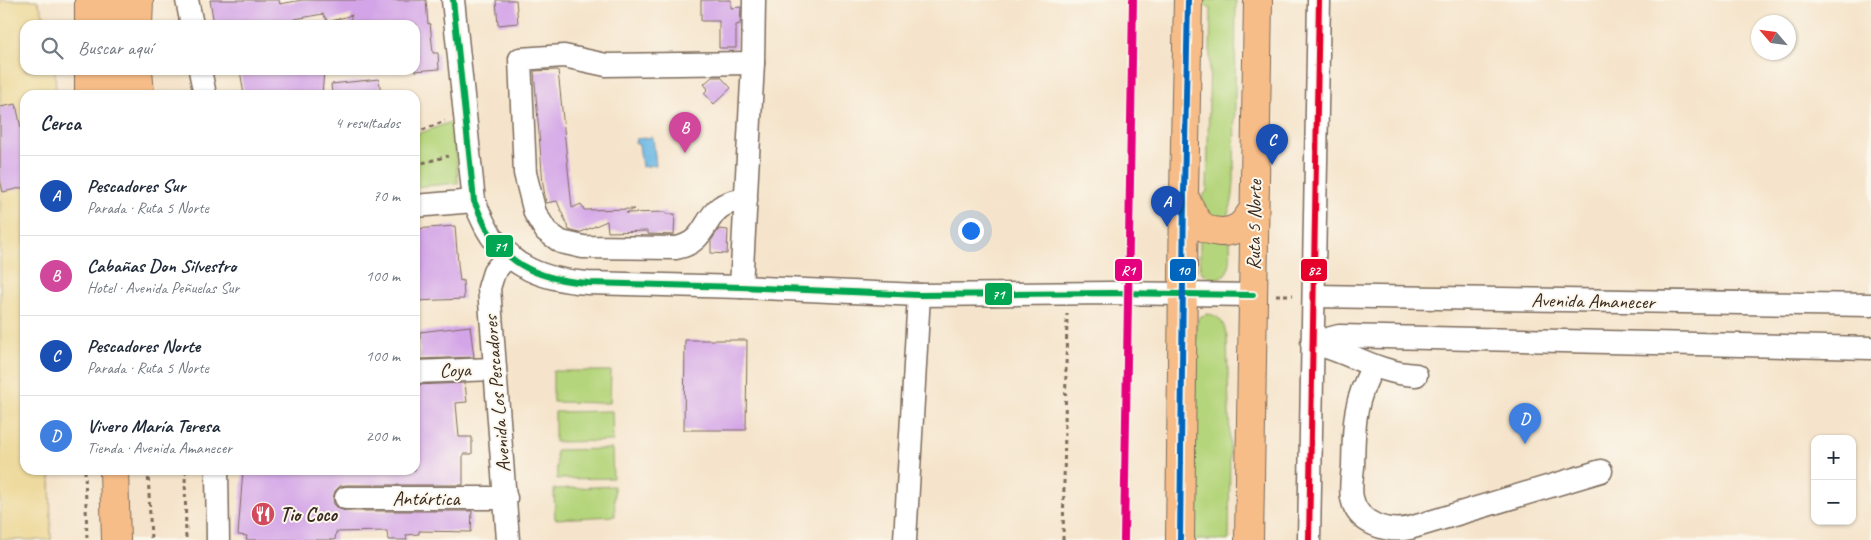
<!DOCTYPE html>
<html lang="es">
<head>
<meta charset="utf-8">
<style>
  body { margin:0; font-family:Caveat,sans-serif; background:#f6f6f7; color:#1f2937 }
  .controls { position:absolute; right:15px; bottom:15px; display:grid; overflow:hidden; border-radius:10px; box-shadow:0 1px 4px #0004 }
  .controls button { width:45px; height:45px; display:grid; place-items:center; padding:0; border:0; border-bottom:1px solid #e0e1e3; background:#fff; color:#1f2937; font:25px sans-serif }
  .compass { position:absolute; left:1751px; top:15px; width:45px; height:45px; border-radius:50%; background:#fff; box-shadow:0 1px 4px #0004; rotate:298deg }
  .you { position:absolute; left:970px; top:230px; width:18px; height:18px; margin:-12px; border:4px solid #fff; border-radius:50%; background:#1a73e8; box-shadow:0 0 0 8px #1a73e833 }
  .badge { display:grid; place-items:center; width:32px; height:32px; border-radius:50%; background:#d1495b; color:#fff; font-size:16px; font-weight:700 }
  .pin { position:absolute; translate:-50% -41px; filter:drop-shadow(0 1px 2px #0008) }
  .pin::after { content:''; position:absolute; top:26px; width:18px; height:15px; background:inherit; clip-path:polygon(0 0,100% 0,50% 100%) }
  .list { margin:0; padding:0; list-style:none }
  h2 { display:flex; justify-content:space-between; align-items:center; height:65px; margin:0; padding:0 20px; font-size:21px }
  h2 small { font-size:16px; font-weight:400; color:#747a83 }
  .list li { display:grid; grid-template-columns:32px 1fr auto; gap:15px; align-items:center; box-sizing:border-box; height:80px; padding:0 20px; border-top:1px solid #e0e1e3 }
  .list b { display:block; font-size:19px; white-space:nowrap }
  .list p { margin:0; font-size:16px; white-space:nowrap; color:#747a83 }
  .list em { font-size:16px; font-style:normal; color:#747a83 }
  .icon { flex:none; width:28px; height:28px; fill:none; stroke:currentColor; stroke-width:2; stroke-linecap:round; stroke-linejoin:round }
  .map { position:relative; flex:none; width:1871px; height:540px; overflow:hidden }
  .search { position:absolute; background:#fff; box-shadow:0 1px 4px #0004; left:20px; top:20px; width:400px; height:55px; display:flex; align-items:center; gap:12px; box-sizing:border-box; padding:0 18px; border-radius:15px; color:#747a83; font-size:19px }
  .panel { position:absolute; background:#fff; box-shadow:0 1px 4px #0004; left:20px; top:90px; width:400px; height:385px; border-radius:15px }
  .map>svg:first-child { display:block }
</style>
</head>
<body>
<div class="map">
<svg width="1871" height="540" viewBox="0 0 1871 540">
  <rect width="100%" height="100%" fill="#fbf7ec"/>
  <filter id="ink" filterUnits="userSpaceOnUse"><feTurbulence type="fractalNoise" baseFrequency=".02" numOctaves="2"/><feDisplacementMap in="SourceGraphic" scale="10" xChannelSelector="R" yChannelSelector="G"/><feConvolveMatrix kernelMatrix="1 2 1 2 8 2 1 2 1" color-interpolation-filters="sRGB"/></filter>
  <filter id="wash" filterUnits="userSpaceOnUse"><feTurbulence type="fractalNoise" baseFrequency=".0096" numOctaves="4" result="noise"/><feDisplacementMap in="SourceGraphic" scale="20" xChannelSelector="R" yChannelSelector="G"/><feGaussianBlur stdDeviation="1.12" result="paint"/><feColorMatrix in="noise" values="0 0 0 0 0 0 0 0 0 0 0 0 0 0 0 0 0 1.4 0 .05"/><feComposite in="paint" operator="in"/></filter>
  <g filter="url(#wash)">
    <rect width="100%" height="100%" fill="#f5e4cb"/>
    <g fill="#b5d57c" stroke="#78804d">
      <path d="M 1205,0 L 1236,0 L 1234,182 C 1233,192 1233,204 1228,213 C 1227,217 1226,218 1222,218 C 1209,221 1206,207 1202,197 L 1207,191 L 1211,9 L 1205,6 Z"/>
      <polygon points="454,121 458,183 415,187 415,135"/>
      <path d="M 1200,235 L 1230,241 C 1230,248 1231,255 1230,262 C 1227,281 1212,283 1200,271 Z"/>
      <path d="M 1208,314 C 1222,316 1224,325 1227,337 L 1230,446 L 1229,540 L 1193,540 L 1196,326 L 1199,317 Z"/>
      <polygon points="553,371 611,371 610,403 553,402"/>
      <polygon points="612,411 613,441 555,442 555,412"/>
      <polygon points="612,449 613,478 557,479 556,450"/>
      <polygon points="614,486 615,516 555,519 554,489"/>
    </g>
    <polygon fill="#eeda9e" stroke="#94825e" points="0,0 37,0 48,25 25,25 25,70 55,70 56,95 25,95 25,470 50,470 51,540 0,540"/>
    <polygon fill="#6bb7e4" stroke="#537081" points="653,137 656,165 642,167 639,145 635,143 636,139"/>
    <g id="blocks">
      <g fill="#d3a4e7">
        <polygon points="210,0 279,0 280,4 302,0 426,0 428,24 430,23 433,53 438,53 439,69 415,71 415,25 417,25 348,25 352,15 328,22 323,14 295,19 296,25 214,25"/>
        <polygon points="496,0 516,0 518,23 498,25"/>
        <polygon points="701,0 731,0 731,8 741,7 740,24 736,25 736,48 719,48 719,21 701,21"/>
        <polygon points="240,70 324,70 322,95 244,95"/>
        <polygon points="558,70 572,208 581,204 584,210 634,209 626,213 666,212 666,214 675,214 674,235 648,234 648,231 608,232 607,221 579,233 569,230 557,201 546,203 543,184 534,71"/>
        <polygon points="712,77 721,77 731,88 714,104 704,93 708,89 704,84"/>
        <polygon points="379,79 381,95 332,95 331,84"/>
        <polygon points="16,104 23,138 25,138 25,187 3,192 0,180 0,107"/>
        <polygon points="455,226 458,264 460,281 463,280 464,299 415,301 415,229"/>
        <polygon points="719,229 728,230 727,254 711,253 711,241"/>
        <polygon points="470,326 474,357 420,359 420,332"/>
        <polygon points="685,340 747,340 746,430 684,430"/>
        <polygon points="465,383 467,402 456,403 459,437 472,437 472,454 463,454 463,485 346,485 340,486 335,491 333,498 334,504 339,509 346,511 472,511 471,532 419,531 419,534 406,535 407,540 388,540 387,531 336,532 335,540 246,540 247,536 238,535 243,470 415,470 415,385"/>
      </g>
    </g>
  </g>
  <g filter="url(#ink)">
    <use href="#blocks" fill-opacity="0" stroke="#7c6b5b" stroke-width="1"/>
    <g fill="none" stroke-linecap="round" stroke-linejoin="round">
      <g stroke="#7c6b5b" stroke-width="25">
        <g id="minor">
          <polyline points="187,0 192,25"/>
          <path d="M 453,0 L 474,201 C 478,210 482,220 487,229 C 509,268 545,280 588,283 L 741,287 L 919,295 L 1111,293 L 1253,295"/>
          <polyline points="200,70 205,95"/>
          <path d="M 746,200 C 699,201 715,241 676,248 L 583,247 L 561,242 L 546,231 L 535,213 L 525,173 L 520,59 L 564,56 L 606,65 L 753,63"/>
          <polyline points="415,206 474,201"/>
          <polyline points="741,287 753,63 754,0"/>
          <polyline points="1314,296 1871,305"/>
          <polyline points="1312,343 1339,336 1871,348"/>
          <path d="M 1313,343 C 1351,352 1376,373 1416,375"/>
          <path d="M 1373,367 C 1353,402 1354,428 1353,467 C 1352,476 1350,488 1352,498 C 1357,524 1388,533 1410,528 L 1601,471"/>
          <polyline points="415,372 494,369"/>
          <polyline points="217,470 218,540"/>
          <polyline points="346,498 506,498"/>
          <polyline points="508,540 489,288 494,272 509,254"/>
          <polyline points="905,540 919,295"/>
          <polyline points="1309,540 1319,0"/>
        </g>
      </g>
      <g stroke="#7c6b5b" stroke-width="30">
        <g id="major">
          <polyline points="89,0 89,25"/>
          <polyline points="113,25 113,0"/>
          <polyline points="138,25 139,0"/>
          <polyline points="89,70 89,95"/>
          <polyline points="138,70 140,95"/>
          <polyline points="112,95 112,70"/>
          <polyline points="114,470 116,540"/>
        </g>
      </g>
      <g stroke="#7c6b5b" stroke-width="30">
        <g id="highway">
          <path d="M 1184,195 C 1188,204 1192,216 1199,223 C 1209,233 1227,235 1239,227 C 1246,222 1250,214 1254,208"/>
          <polyline points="1180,540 1184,193 1188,0"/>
          <polyline points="1249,540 1258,0"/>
        </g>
      </g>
      <g stroke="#7c6b5b" stroke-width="3" stroke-dasharray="4 4" stroke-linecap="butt">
        <polyline points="415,133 445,121"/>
        <polyline points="415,165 448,156"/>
        <polyline points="1276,295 1293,295"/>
        <polyline points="85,470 87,540"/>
        <polyline points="148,470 151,540"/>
        <polyline points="185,470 186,540"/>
        <polyline points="1063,540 1067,314"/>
      </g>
      <use href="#minor" stroke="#fff" stroke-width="22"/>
      <use href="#major" stroke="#f7bd88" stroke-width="28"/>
      <use href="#highway" stroke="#f7bd88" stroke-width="28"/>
      <g stroke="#fbf7ec" stroke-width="10">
        <path id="bus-1" d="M 453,0 L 474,201 C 478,210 482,220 487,229 C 509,268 545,280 588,283 L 741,287 L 919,295 L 1111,293 L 1253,295"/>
      </g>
      <g stroke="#fbf7ec" stroke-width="10">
        <polyline id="bus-2" points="1180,540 1184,193 1188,0"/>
      </g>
      <g stroke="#fbf7ec" stroke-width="10">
        <polyline id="bus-3" points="1309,540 1319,0"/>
      </g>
      <use href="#bus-1" stroke="#00a651" stroke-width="6"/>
      <use href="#bus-2" stroke="#0065bd" stroke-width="6"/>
      <use href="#bus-3" stroke="#e4002b" stroke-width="6"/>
      <g stroke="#fbf7ec" stroke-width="11">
        <polyline id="rail-1" points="1124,540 1133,0"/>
      </g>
      <use href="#rail-1" stroke="#e5007d" stroke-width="8"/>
    </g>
  </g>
  <defs>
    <g id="restaurant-disc" transform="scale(1.25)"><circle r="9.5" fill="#d1495b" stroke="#fbf7ec"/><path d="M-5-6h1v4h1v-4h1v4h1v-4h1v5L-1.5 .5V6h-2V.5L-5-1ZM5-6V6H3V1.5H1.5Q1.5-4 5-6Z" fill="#fff"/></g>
  </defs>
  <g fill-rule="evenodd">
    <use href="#restaurant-disc" x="263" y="514"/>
  </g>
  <g text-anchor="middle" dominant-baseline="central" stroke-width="4" stroke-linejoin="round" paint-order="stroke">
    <g font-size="20" fill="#3b2a1e" stroke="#fbf7ec">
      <text transform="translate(1254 225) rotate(-89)">Ruta 5 Norte</text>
      <text transform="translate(1593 301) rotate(1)">Avenida Amanecer</text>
      <text transform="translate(455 370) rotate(-2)">Coya</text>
      <text transform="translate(497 394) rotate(-95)">Avenida Los Pescadores</text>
      <text x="426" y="498">Antártica</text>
    </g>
    <g font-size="20" font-weight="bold" fill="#3b2a1e" stroke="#fbf7ec" text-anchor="start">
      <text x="280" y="514">Tio Coco</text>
    </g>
  </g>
  <g stroke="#fbf7ec" stroke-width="2">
    <rect x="485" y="234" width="29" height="24" rx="5" fill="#00a651"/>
    <rect x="1169" y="258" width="28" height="24" rx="5" fill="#0065bd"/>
    <rect x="1114" y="258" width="29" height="24" rx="5" fill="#e5007d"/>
    <rect x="1300" y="258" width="28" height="24" rx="5" fill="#e4002b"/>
    <rect x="984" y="282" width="29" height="24" rx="5" fill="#00a651"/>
  </g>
  <g font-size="14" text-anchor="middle" font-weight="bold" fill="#fff">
    <text x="500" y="251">71</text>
    <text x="1183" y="275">10</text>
    <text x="1128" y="275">R1</text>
    <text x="1314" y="275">82</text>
    <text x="998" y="299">71</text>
  </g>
</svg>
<div class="controls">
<button>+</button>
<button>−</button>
</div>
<svg class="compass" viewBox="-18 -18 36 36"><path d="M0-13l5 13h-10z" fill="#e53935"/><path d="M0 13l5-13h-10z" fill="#747a83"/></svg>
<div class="you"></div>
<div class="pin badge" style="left:1167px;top:227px;background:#1a4fb4">A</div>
<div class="pin badge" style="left:685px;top:153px;background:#d1479c">B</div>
<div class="pin badge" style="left:1272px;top:165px;background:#1a4fb4">C</div>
<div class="pin badge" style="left:1525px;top:444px;background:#3f7fe0">D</div>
<div class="search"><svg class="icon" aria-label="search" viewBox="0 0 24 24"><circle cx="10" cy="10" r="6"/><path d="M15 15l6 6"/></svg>Buscar aquí</div>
<section class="panel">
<h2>Cerca<small>4 resultados</small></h2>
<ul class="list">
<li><span class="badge" style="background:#1a4fb4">A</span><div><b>Pescadores Sur</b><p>Parada · Ruta 5 Norte</p></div><em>70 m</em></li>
<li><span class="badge" style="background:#d1479c">B</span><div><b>Cabañas Don Silvestro</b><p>Hotel · Avenida Peñuelas Sur</p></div><em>100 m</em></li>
<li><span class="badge" style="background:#1a4fb4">C</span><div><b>Pescadores Norte</b><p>Parada · Ruta 5 Norte</p></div><em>100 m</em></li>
<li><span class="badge" style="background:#3f7fe0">D</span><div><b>Vivero María Teresa</b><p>Tienda · Avenida Amanecer</p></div><em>200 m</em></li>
</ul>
</section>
</div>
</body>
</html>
